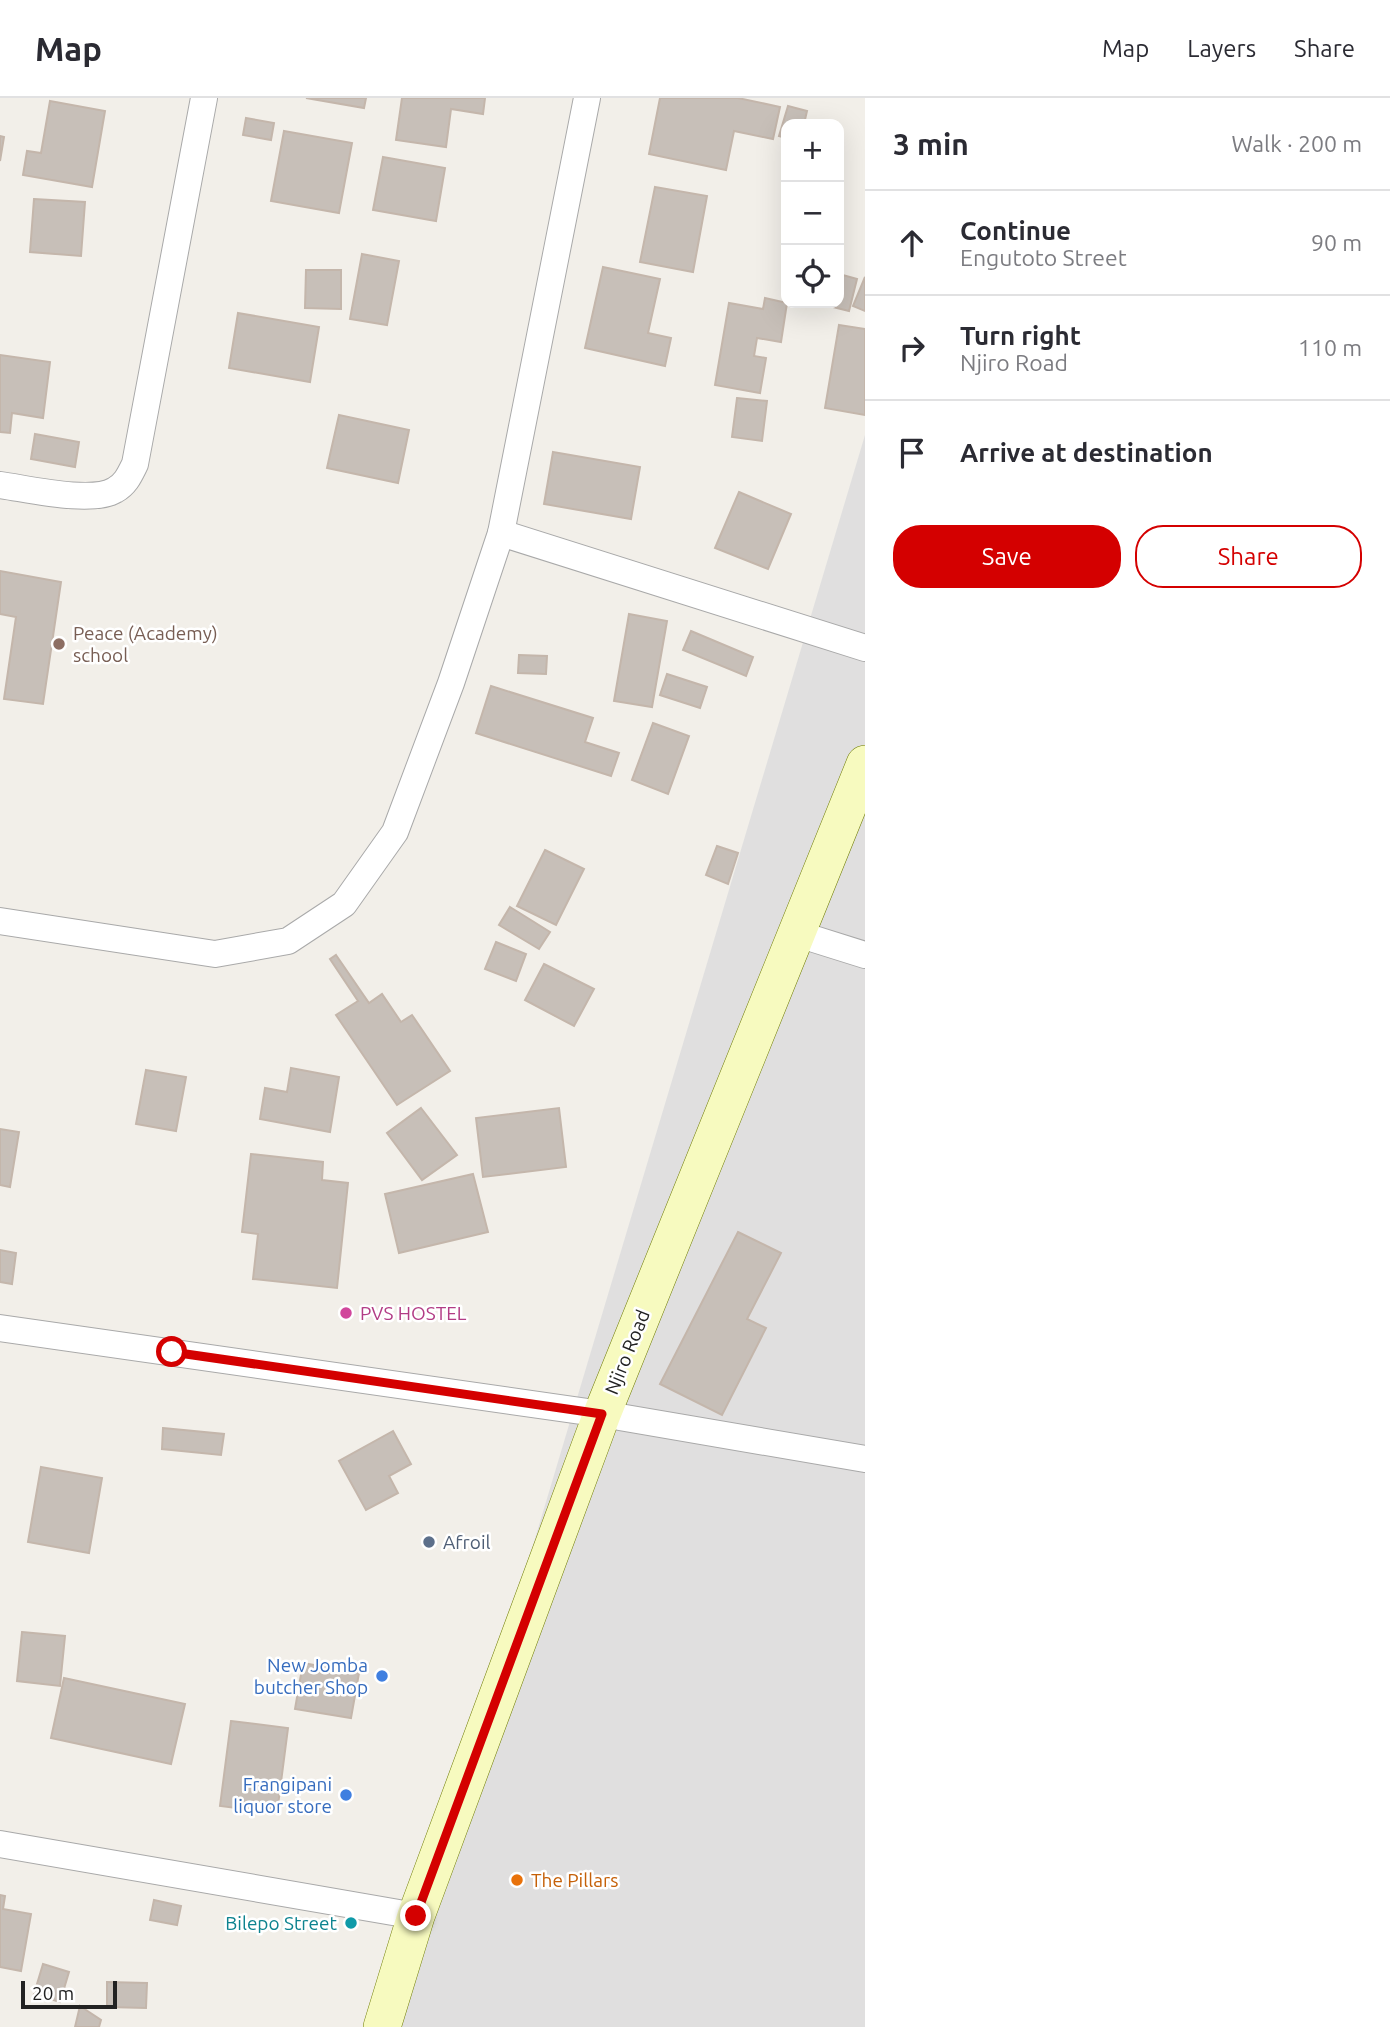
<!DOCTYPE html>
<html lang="en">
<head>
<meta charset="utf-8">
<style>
  body { margin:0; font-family:Ubuntu,sans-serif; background:#f7f7f7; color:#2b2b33 }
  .controls { position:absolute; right:21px; top:21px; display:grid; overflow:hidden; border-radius:14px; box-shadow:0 7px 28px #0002 }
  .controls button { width:63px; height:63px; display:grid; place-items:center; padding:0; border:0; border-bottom:2px solid #e1e1e2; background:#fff; color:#2b2b33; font:35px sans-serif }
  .scale { position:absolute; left:21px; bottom:18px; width:96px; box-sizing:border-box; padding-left:7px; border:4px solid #222; border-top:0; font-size:19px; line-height:24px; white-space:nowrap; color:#222; -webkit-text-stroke:5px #fff; paint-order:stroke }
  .stop { position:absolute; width:21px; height:21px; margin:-16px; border:5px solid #d40000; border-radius:50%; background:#fff }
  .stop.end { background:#d40000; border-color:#fff; box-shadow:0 2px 7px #0008 }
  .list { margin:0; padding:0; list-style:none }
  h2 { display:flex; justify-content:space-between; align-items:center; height:91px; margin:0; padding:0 28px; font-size:30px }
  h2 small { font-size:23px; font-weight:400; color:#7c7c81 }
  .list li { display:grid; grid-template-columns:46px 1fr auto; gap:21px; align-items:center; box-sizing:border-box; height:105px; padding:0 28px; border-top:2px solid #e1e1e2 }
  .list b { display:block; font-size:26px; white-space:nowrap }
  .list p { margin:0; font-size:23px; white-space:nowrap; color:#7c7c81 }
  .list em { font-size:23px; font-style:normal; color:#7c7c81 }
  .actions { display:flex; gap:14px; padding:21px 28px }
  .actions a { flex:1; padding:16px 0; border:2px solid #d40000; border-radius:28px; text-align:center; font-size:24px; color:#d40000 }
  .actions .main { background:#d40000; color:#fff }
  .icon { flex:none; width:38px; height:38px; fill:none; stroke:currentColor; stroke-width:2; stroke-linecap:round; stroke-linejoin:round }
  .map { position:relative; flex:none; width:865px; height:1929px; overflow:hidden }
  header { display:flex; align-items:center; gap:42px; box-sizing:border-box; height:98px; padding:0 35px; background:#fff; border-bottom:2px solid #e1e1e2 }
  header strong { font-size:33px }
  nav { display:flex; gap:38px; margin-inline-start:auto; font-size:24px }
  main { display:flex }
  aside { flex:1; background:#fff }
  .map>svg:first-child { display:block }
</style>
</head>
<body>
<header>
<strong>Map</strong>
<nav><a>Map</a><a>Layers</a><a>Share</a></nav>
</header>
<main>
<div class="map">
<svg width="865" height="1929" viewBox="0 0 865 1929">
  <rect width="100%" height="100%" fill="#f2efe9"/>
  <polygon fill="#e0dfdf" points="865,337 865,1929 389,1929"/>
  <g fill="#c7bfb8" stroke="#c4b6ab" stroke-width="2">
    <polygon points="306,0 366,0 364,10"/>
    <polygon points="402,0 485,0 483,16 451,11 446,49 396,42"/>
    <polygon points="660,0 738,0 780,9 773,41 734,33 726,72 649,56"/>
    <polygon points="50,3 105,13 92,89 23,77 27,53 41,55"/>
    <polygon points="788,8 807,13 804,26 786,26 786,40 779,38"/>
    <polygon points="246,20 274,25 271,42 243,37"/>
    <polygon points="284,33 352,45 339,115 271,103"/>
    <polygon points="0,38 4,39 0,63"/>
    <polygon points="383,59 445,70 436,123 373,112"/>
    <polygon points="655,89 707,98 693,174 640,164"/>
    <polygon points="34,101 85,104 81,158 30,154"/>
    <polygon points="362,156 399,163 387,227 350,221"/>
    <polygon points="603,169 660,181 648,235 671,240 665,268 585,250"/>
    <polygon points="306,172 341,172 341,211 305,210"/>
    <polygon points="839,176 857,181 849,213 825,207 839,205"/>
    <polygon points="865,179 865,213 853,208"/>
    <polygon points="765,200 787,205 781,244 757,240 754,258 766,260 760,295 715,287 729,205 763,211"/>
    <polygon points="238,215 319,229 310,284 229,270"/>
    <polygon points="839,227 865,231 865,317 825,310"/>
    <polygon points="0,257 50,264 43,320 12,315 10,335 0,334"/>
    <polygon points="737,300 767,303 762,343 732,339"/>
    <polygon points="339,317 409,332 398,385 327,370"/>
    <polygon points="35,336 79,344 75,369 31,361"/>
    <polygon points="553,354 640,369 631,421 544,406"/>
    <polygon points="739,394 791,416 768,471 715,450"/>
    <polygon points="0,473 61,484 43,606 4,601 16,519 0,516"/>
    <polygon points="629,516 667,523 652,609 614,603"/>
    <polygon points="691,533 753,559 746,578 683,552"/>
    <polygon points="519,557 547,558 546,576 518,575"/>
    <polygon points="667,576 707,589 700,610 660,597"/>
    <polygon points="491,588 593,620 585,644 619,655 611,678 476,635"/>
    <polygon points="653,625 689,638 668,696 632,682"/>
    <polygon points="717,748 738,755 728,786 706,777"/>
    <polygon points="545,752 584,771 556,827 517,808"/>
    <polygon points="510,809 550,834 539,851 499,827"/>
    <polygon points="496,844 526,856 516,883 485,871"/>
    <polygon points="336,857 369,905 382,896 401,924 412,917 450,973 397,1007 336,917 358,903 330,861"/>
    <polygon points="544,866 594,891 574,928 525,902"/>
    <polygon points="291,970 339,979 330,1034 260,1021 265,990 287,994"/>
    <polygon points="146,972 186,979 176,1033 136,1026"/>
    <polygon points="421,1010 457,1057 422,1082 387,1035"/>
    <polygon points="559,1010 566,1069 483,1079 476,1020"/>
    <polygon points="0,1031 19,1034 10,1089 0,1087"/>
    <polygon points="251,1056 323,1064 322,1082 348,1085 337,1190 253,1181 258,1136 242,1134"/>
    <polygon points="473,1076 488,1134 399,1155 385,1096"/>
    <polygon points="738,1134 781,1155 747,1221 766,1230 722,1317 660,1286"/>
    <polygon points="0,1152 16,1155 12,1186 0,1184"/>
    <polygon points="163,1330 224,1336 221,1357 162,1351"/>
    <polygon points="393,1333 411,1366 389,1378 398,1395 366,1412 339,1363"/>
    <polygon points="41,1369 102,1380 89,1455 28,1444"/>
    <polygon points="22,1534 65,1538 60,1588 17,1583"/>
    <polygon points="303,1565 359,1575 351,1620 295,1611"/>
    <polygon points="64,1580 185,1606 171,1666 51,1640"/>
    <polygon points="231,1623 288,1630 277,1715 220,1708"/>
    <polygon points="0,1797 5,1798 3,1811 31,1816 21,1873 0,1869"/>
    <polygon points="154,1802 181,1808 177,1827 150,1822"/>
    <polygon points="43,1866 69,1874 60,1904 34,1896"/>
    <polygon points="107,1884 147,1885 146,1910 107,1909"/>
    <polygon points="80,1908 101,1922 99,1929 75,1929"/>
  </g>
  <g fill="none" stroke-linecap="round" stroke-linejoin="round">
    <g stroke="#a9a9a9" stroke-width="28">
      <g id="street">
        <path d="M 0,387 C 29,391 92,406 115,392 C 126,386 130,376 135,366 L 204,0"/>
        <polyline points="501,435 865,550"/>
        <polyline points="0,823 215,856 288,843 344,806 395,734 451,585 501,435 587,0"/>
        <polyline points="798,836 865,857"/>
        <polyline points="0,1230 602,1316 865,1361"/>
        <polyline points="0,1746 416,1818"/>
      </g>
    </g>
    <g stroke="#707d05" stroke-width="38">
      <polyline id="secondary" points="382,1929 416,1818 602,1316 865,666"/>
    </g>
    <use href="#street" stroke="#fff" stroke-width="26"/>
    <use href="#secondary" stroke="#f7fabf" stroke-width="37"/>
  </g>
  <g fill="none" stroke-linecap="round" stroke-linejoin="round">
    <polyline stroke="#d40000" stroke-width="9" points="172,1254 602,1316 416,1818"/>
  </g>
  <circle fill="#8d6e63" stroke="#fff" stroke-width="2.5" cx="59" cy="546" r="7"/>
  <circle fill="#d1479c" stroke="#fff" stroke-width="2.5" cx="346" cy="1215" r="7"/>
  <circle fill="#5c6f8a" stroke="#fff" stroke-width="2.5" cx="429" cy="1444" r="7"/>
  <g fill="#3f7fe0" stroke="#fff" stroke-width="2.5">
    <circle cx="382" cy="1578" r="7"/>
    <circle cx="346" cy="1697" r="7"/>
  </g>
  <circle fill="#e8710a" stroke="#fff" stroke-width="2.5" cx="517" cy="1782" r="7"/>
  <circle fill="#0f9aa8" stroke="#fff" stroke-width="2.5" cx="351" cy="1825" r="7"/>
  <g text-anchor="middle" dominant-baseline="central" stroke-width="5" stroke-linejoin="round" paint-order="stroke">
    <g font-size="19" fill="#785e54" stroke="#fff" text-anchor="start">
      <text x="73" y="535">Peace (Academy)<tspan x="73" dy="22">school</tspan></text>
    </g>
    <g font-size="19" fill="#b23c85" stroke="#fff" text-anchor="start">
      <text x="360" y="1215">PVS HOSTEL</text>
    </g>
    <g font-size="19" fill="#222" stroke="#fff">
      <text transform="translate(627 1254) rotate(-68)">Njiro Road</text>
    </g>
    <g font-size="19" fill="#4e5e75" stroke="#fff" text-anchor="start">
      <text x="443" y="1444">Afroil</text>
    </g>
    <g font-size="19" fill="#366cbe" stroke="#fff" text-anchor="end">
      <text x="368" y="1567">New Jomba<tspan x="368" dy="22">butcher Shop</tspan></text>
      <text x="332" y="1686">Frangipani<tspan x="332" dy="22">liquor store</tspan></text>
    </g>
    <g font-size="19" fill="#c56008" stroke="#fff" text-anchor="start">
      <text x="531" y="1782">The Pillars</text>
    </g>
    <g font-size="19" fill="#0d838f" stroke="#fff" text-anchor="end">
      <text x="337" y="1825">Bilepo Street</text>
    </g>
  </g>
</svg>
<div class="controls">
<button>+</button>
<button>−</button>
<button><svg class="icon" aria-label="locate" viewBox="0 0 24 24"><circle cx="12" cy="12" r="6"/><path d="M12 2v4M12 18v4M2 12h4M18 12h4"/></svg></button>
</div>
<div class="scale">20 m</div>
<div class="stop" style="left:172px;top:1254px"></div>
<div class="stop end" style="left:416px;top:1818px"></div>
</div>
<aside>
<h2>3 min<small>Walk · 200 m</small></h2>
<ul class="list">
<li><svg class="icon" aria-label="ahead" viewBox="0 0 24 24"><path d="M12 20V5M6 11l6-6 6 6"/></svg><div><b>Continue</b><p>Engutoto Street</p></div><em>90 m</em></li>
<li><svg class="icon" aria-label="right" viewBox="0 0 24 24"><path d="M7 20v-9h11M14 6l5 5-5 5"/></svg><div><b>Turn right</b><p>Njiro Road</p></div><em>110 m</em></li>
<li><svg class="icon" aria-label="arrive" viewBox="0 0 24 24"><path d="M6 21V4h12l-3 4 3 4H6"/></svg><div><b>Arrive at destination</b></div></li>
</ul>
<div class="actions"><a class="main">Save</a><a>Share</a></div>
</aside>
</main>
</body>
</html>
